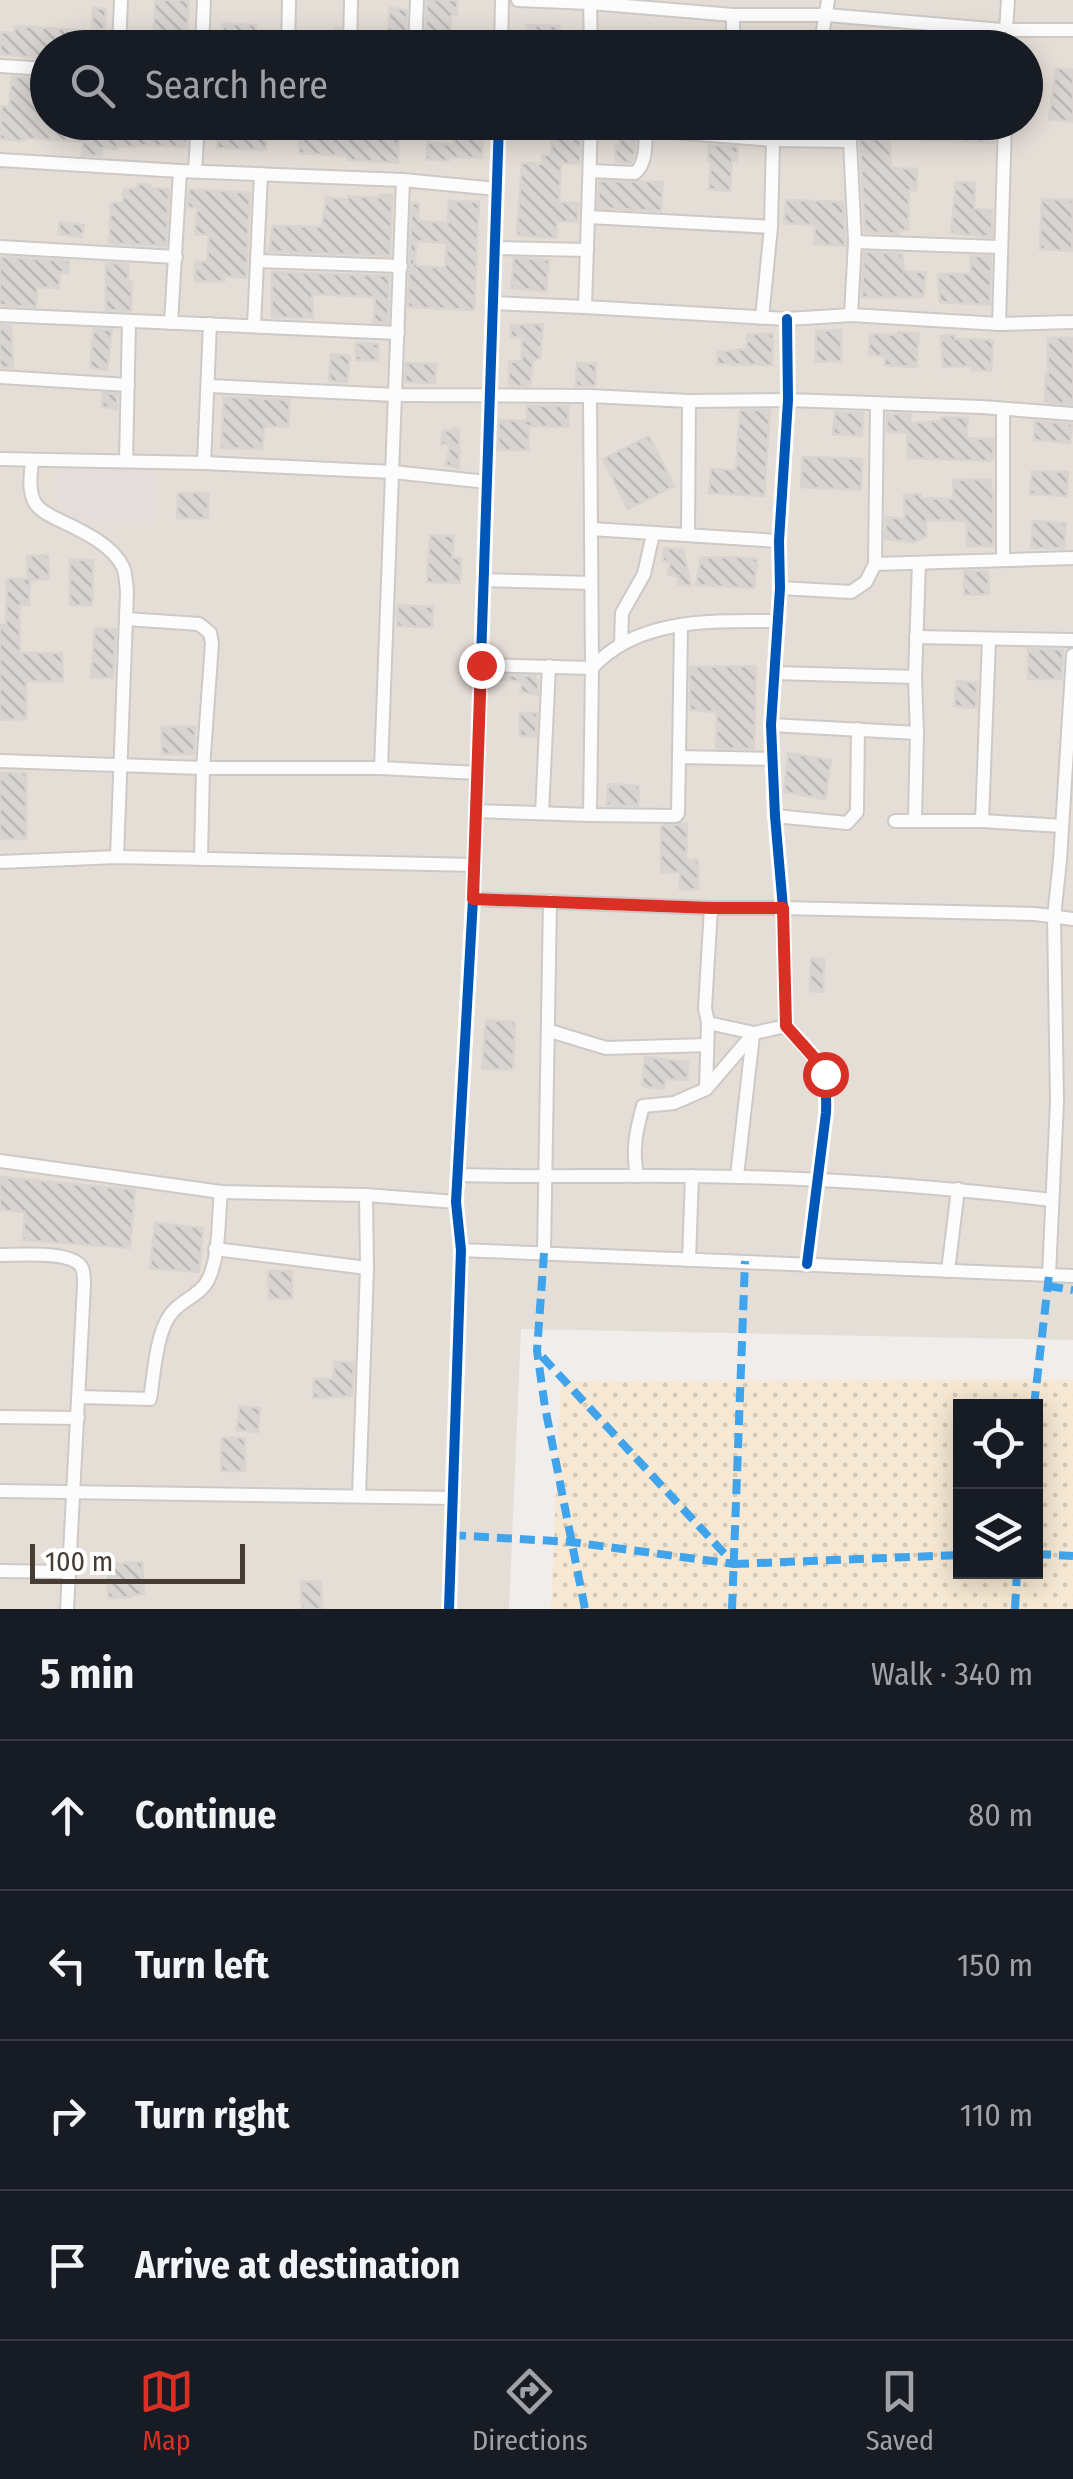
<!DOCTYPE html>
<html lang="en">
<head>
<meta charset="utf-8">
<style>
  body { margin:0; font-family:"Fira Sans Condensed",sans-serif; background:#242831; color:#f1f3f6 }
  .controls { position:absolute; right:30px; bottom:30px; display:grid; overflow:hidden; border-radius:0px; box-shadow:0 5px 25px #0003 }
  .controls button { width:90px; height:90px; display:grid; place-items:center; padding:0; border:0; border-bottom:2px solid #363941; background:#171b24; color:#f1f3f6; font:50px sans-serif }
  .scale { position:absolute; left:30px; bottom:25px; width:215px; box-sizing:border-box; padding-left:10px; border:5px solid #473d35; border-top:0; font-size:28px; line-height:35px; white-space:nowrap; color:#473d35; -webkit-text-stroke:8px #fff; paint-order:stroke }
  .stop { position:absolute; width:30px; height:30px; margin:-22px; border:8px solid #d93025; border-radius:50%; background:#fff }
  .stop.end { background:#d93025; border-color:#fff; box-shadow:0 2px 10px #0008 }
  .list { margin:0; padding:0; list-style:none }
  h2 { display:flex; justify-content:space-between; align-items:center; height:130px; margin:0; padding:0 40px; font-size:42px }
  h2 small { font-size:32px; font-weight:400; color:#9ea1a6 }
  .list li { display:grid; grid-template-columns:65px 1fr auto; gap:30px; align-items:center; box-sizing:border-box; height:150px; padding:0 40px; border-top:2px solid #363941 }
  .list b { display:block; font-size:38px; white-space:nowrap }
  .list em { font-size:32px; font-style:normal; color:#9ea1a6 }
  .icon { flex:none; width:55px; height:55px; fill:none; stroke:currentColor; stroke-width:2; stroke-linecap:round; stroke-linejoin:round }
  .map { position:relative; flex:none; width:1073px; height:1609px; overflow:hidden }
  .search { position:absolute; background:#171b24; box-shadow:0 5px 25px #0003; left:30px; right:30px; top:30px; height:110px; display:flex; align-items:center; gap:25px; box-sizing:border-box; padding:0 35px; border-radius:55px; color:#9ea1a6; font-size:38px }
  .sheet { height:730px; background:#171b24 }
  nav { display:flex; justify-content:space-around; align-items:center; box-sizing:border-box; height:140px; border-top:2px solid #363941; background:#171b24; font-size:28px; color:#9ea1a6 }
  nav a { display:grid; justify-items:center; gap:5px }
  nav .on { color:#d93025 }
  .map>svg:first-child { display:block }
</style>
</head>
<body>
<div class="map">
<svg width="1073" height="1609" viewBox="0 0 1073 1609">
  <defs>
    <pattern id="sand-dots" width="8" height="8" patternUnits="userSpaceOnUse" patternTransform="scale(2.5)"><rect width="8" height="8" fill="#f6e8d2"/><path d="M2 2h.1M6 6h.1" fill="none" stroke="#d4c8b5" stroke-width="1.8" stroke-linecap="round"/></pattern>
    <pattern id="building-back-hatch" width="6" height="6" patternUnits="userSpaceOnUse" patternTransform="scale(2.5)"><rect width="6" height="6" fill="#d8d4d1"/><path d="M-1 5l2 2M0 0l6 6M5-1l2 2" fill="none" stroke="#bbb7b4"/></pattern>
  </defs>
  <rect width="100%" height="100%" fill="#f0edea"/>
  <path fill="#e5ded7" fill-rule="evenodd" d="M 0,0 L 1073,0 L 1073,1340 L 521,1329 L 509,1609 L 0,1609 ZM 48,48 L 1026,48 L 1026,122 L 48,122 Z"/>
  <polygon fill="#e3dedb" points="57,469 156,471 155,520 80,521 57,501"/>
  <path fill="url(#sand-dots)" fill-rule="evenodd" d="M 1073,1380 L 1073,1609 L 551,1609 L 561,1381 ZM 960,1406 L 1036,1406 L 1036,1572 L 960,1572 Z"/>
  <g fill="url(#building-back-hatch)" stroke="#d9d4cf" stroke-width="2.5" fill-rule="evenodd">
    <polygon points="155,0 189,0 186,48 153,48"/>
    <polygon points="427,0 457,0 457,15 451,16 450,48 425,48"/>
    <polygon points="93,8 106,9 104,29 92,29"/>
    <polygon points="390,8 407,10 405,48 386,48"/>
    <polygon points="223,24 256,25 256,31 278,31 278,48 222,48"/>
    <polygon points="527,25 560,26 559,48 526,48"/>
    <polygon points="15,26 91,31 90,48 48,48 48,59 0,54 1,32 14,33"/>
    <polygon points="335,28 340,28 340,48 298,48 298,32 335,34"/>
    <polygon points="601,32 723,37 723,48 601,48"/>
    <polygon points="833,35 856,36 856,48 832,48"/>
    <polygon points="1056,68 1073,70 1073,122 1049,119"/>
    <polygon points="12,77 48,79 48,122 188,122 186,147 136,145 136,147 117,146 117,149 102,148 102,156 82,155 83,142 25,138 24,141 0,139 2,106 9,107"/>
    <polygon points="219,122 268,122 266,150 217,148"/>
    <polygon points="300,122 347,122 346,125 384,128 384,122 399,122 398,163 347,160 347,156 299,153"/>
    <polygon points="553,122 581,122 580,164 561,163 559,202 578,203 578,222 557,221 556,238 517,235 522,163 542,164 542,155 551,155"/>
    <polygon points="619,122 636,122 635,152 631,163 616,162 615,145 620,145"/>
    <polygon points="859,122 995,122 994,143 890,139 891,168 917,169 916,190 909,190 908,230 899,230 899,234 865,232"/>
    <polygon points="455,124 483,124 482,158 448,157 448,161 426,159 428,142 454,145"/>
    <polygon points="709,145 738,147 737,161 732,161 730,191 709,189 711,161 708,161"/>
    <polygon points="599,181 663,182 661,211 598,208"/>
    <polygon points="956,182 975,183 974,209 992,210 992,237 951,233"/>
    <polygon points="138,184 151,185 150,188 169,189 166,246 109,243 111,203 123,203 124,189 137,189"/>
    <polygon points="189,189 250,193 246,278 224,276 224,281 195,281 196,262 207,262 209,235 195,234 197,208 188,207"/>
    <polygon points="380,195 392,195 390,256 269,251 273,226 322,227 326,197 348,200 348,196 380,198"/>
    <polygon points="1042,199 1073,200 1072,251 1040,249"/>
    <polygon points="786,200 843,202 845,246 814,244 815,225 784,223"/>
    <path d="M 449,201 L 479,202 L 474,310 L 408,307 L 412,203 L 419,204 L 418,221 L 448,223 ZM 417,241 L 447,243 L 445,268 L 417,266 L 417,264 L 414,264 Z"/>
    <polygon points="60,222 84,225 82,237 58,234"/>
    <polygon points="864,252 902,254 904,272 926,272 923,297 862,297"/>
    <polygon points="971,256 991,257 990,305 940,302 938,274 971,274"/>
    <polygon points="0,257 69,261 68,273 60,272 59,288 37,287 36,307 0,305"/>
    <polygon points="514,258 549,260 546,291 511,288"/>
    <polygon points="106,263 128,264 128,282 132,282 131,311 106,310"/>
    <polygon points="272,272 389,276 388,323 374,322 375,297 335,295 312,294 313,318 272,317"/>
    <polygon points="543,324 540,359 533,359 530,386 509,386 509,362 522,361 522,337 511,337 511,325"/>
    <polygon points="0,325 11,326 13,368 0,367"/>
    <polygon points="94,329 112,330 107,370 90,368"/>
    <polygon points="841,330 841,361 816,362 816,331"/>
    <polygon points="898,332 919,334 916,367 885,365 885,356 869,355 870,334 898,335"/>
    <polygon points="747,334 773,334 772,365 717,364 718,352 747,349"/>
    <polygon points="955,335 955,339 993,340 991,371 972,370 973,366 943,367 941,336"/>
    <polygon points="1048,338 1073,338 1073,404 1045,402 1046,374 1048,374"/>
    <polygon points="356,343 378,344 378,360 356,360"/>
    <polygon points="331,354 350,356 347,382 329,381"/>
    <polygon points="406,363 436,364 435,383 405,382"/>
    <polygon points="577,363 596,364 595,386 576,386"/>
    <polygon points="103,393 117,394 117,409 102,407"/>
    <polygon points="224,397 290,400 288,427 264,426 262,449 221,448"/>
    <polygon points="527,406 568,406 568,427 529,426 528,450 498,450 499,420 527,421"/>
    <polygon points="740,410 770,410 764,496 709,493 711,469 736,470"/>
    <polygon points="835,412 863,413 862,436 833,434"/>
    <polygon points="887,414 911,414 910,423 941,421 942,417 968,418 966,438 993,439 993,459 990,461 908,458 907,432 887,432"/>
    <polygon points="1035,421 1072,424 1070,443 1034,440"/>
    <polygon points="454,428 459,429 459,468 446,465 450,445 441,444 443,431 454,431"/>
    <polygon points="649,436 674,486 628,509 603,459"/>
    <polygon points="803,457 862,459 861,490 801,487"/>
    <polygon points="1032,471 1068,472 1067,496 1030,494"/>
    <polygon points="991,479 991,492 993,491 993,546 967,546 967,521 926,520 926,537 914,542 885,539 886,517 905,519 904,495 921,494 921,498 954,499 953,480"/>
    <polygon points="178,493 208,493 208,518 177,518"/>
    <polygon points="1033,521 1066,523 1064,548 1031,548"/>
    <polygon points="430,535 454,536 452,558 461,558 460,583 427,582"/>
    <polygon points="664,548 683,550 691,586 678,584 679,576 668,575 670,562 663,561"/>
    <polygon points="48,555 49,579 30,580 29,605 19,605 20,653 62,653 63,681 26,681 26,719 0,720 0,625 6,625 7,579 28,579 27,556"/>
    <polygon points="736,557 757,559 754,588 696,585 701,558"/>
    <polygon points="70,560 93,560 92,605 70,605"/>
    <polygon points="964,571 988,571 989,594 964,595"/>
    <polygon points="398,605 433,607 432,627 397,626"/>
    <polygon points="95,628 116,629 113,678 91,677"/>
    <polygon points="1028,649 1063,650 1061,679 1028,679"/>
    <polygon points="756,666 754,749 716,748 717,712 690,710 690,667"/>
    <polygon points="497,675 535,676 535,680 538,680 538,695 520,692 522,682 496,679"/>
    <polygon points="957,681 977,683 976,708 954,706"/>
    <polygon points="520,713 537,713 536,736 520,736"/>
    <polygon points="162,727 195,727 194,754 162,754"/>
    <polygon points="788,753 831,760 825,799 784,792"/>
    <rect x="0" y="773" width="26" height="66"/>
    <polygon points="608,784 639,786 638,806 607,805"/>
    <polygon points="682,824 687,824 686,860 698,860 698,889 680,889 680,872 661,872 661,826"/>
    <polygon points="811,958 824,959 823,992 810,991"/>
    <polygon points="486,1020 515,1022 513,1069 482,1069"/>
    <polygon points="645,1057 688,1062 687,1080 665,1079 664,1089 642,1086"/>
    <polygon points="0,1177 135,1190 130,1248 23,1240 25,1212 0,1210"/>
    <polygon points="155,1223 203,1228 199,1272 150,1268"/>
    <polygon points="268,1271 292,1271 292,1298 269,1299"/>
    <polygon points="334,1362 354,1362 352,1396 313,1398 314,1379 334,1379"/>
    <polygon points="239,1406 260,1408 258,1432 237,1430"/>
    <polygon points="222,1438 245,1438 245,1471 221,1471"/>
    <polygon points="142,1562 144,1594 130,1595 131,1597 108,1598 108,1564"/>
    <polygon points="321,1581 322,1609 302,1609 301,1582"/>
  </g>
  <g fill="none" stroke-linecap="round" stroke-linejoin="round">
    <g stroke="#cdc9c6" stroke-width="16">
      <g id="minor">
        <polyline points="518,0 590,3 733,15 827,15 1002,30 1073,30"/>
        <polyline points="590,0 591,48"/>
        <polyline points="1002,30 1003,48"/>
        <polyline points="1006,30 1008,0"/>
        <polyline points="119,48 121,0"/>
        <polyline points="202,48 204,0"/>
        <polyline points="288,48 289,0"/>
        <polyline points="350,48 351,0"/>
        <polyline points="415,48 417,0"/>
        <polyline points="501,48 502,0"/>
        <polyline points="733,48 733,15"/>
        <polyline points="822,48 823,30 828,0"/>
        <polyline points="0,66 48,69"/>
        <polyline points="646,122 646,130 773,140 850,141"/>
        <polyline points="822,122 823,139"/>
        <polyline points="849,122 855,242 851,315"/>
        <polyline points="0,160 180,171 403,180 497,189"/>
        <polyline points="195,171 198,122"/>
        <path d="M 590,171 L 635,173 C 647,163 645,144 646,130"/>
        <polyline points="589,217 771,227"/>
        <polyline points="855,242 999,247"/>
        <polyline points="0,247 176,257"/>
        <polyline points="495,248 587,250"/>
        <polyline points="258,261 401,266"/>
        <polyline points="493,303 585,307 787,319 851,315 999,324 1073,322"/>
        <polyline points="585,307 591,122"/>
        <polyline points="0,315 398,333"/>
        <polyline points="762,318 771,227 773,140"/>
        <path d="M 787,319 L 788,400 L 779,541 L 780,588 L 771,725 L 775,816 L 783,908 L 786,1026 C 818,1062 828,1062 826,1113 L 807,1264"/>
        <polyline points="171,323 180,171"/>
        <polyline points="999,324 1005,122"/>
        <polyline points="254,326 261,174"/>
        <polyline points="0,377 128,385"/>
        <polyline points="209,386 395,395 590,396 689,401 788,400 982,407 1073,414"/>
        <polyline points="1003,409 1003,560"/>
        <polyline points="0,459 204,463 393,472 487,482"/>
        <path d="M 32,461 C 31,474 28,488 34,501 C 38,510 49,515 59,520 C 80,530 112,544 123,567 C 126,574 126,584 127,591 L 117,857"/>
        <polyline points="126,461 129,321"/>
        <polyline points="204,463 210,324"/>
        <polyline points="591,529 779,541"/>
        <polyline points="688,534 689,401"/>
        <polyline points="875,564 1073,558"/>
        <polyline points="483,580 591,583"/>
        <polyline points="780,588 851,592 866,582 875,564 877,404"/>
        <polyline points="126,619 199,624 210,633 212,643 203,768 201,859"/>
        <polyline points="916,637 1073,640"/>
        <polyline points="621,644 622,613 644,574 653,534"/>
        <path d="M 481,665 L 592,668 C 638,617 714,621 777,621"/>
        <polyline points="774,673 915,677"/>
        <polyline points="771,725 917,733"/>
        <polyline points="679,757 681,626"/>
        <polyline points="0,761 203,768 381,768 477,773"/>
        <polyline points="381,768 403,180"/>
        <polyline points="476,811 590,815 592,668 590,396"/>
        <polyline points="542,813 549,666"/>
        <polyline points="590,815 676,816 678,813 679,757 773,759"/>
        <polyline points="775,816 847,823 857,812 858,729"/>
        <polyline points="915,819 917,733 915,677 919,563"/>
        <polyline points="895,821 982,821 1062,826"/>
        <polyline points="982,821 989,639"/>
        <polyline points="0,862 117,857 474,865"/>
        <polyline points="473,899 711,908 783,908 1035,914 1073,919"/>
        <polyline points="711,908 705,1008 708,1023 754,1033 786,1026"/>
        <polyline points="550,1031 606,1048 707,1045"/>
        <polyline points="706,1089 708,1023"/>
        <polyline points="0,1161 221,1192 366,1195 456,1202"/>
        <path d="M 457,1175 C 551,1178 646,1174 740,1177 C 844,1179 948,1188 1052,1200"/>
        <path d="M 637,1176 C 632,1150 636,1131 643,1106 L 674,1103 L 706,1089 L 754,1033"/>
        <polyline points="737,1176 753,1035"/>
        <polyline points="215,1249 367,1268"/>
        <polyline points="461,1250 1073,1276"/>
        <polyline points="544,1253 550,901"/>
        <path d="M 0,1255 C 19,1255 73,1250 82,1268 C 84,1272 84,1281 84,1285 L 69,1572 L 0,1571"/>
        <polyline points="689,1260 692,1176"/>
        <polyline points="948,1271 958,1189"/>
        <polyline points="1049,1275 1057,1101 1054,917 1060,860 1073,655"/>
        <path d="M 79,1397 L 150,1399 C 154,1375 156,1334 170,1315 C 181,1299 201,1296 209,1278 C 220,1253 218,1219 221,1192"/>
        <polyline points="0,1417 78,1418"/>
        <polyline points="0,1491 453,1498"/>
        <polyline points="359,1496 367,1268 366,1195"/>
        <polyline points="67,1609 69,1572"/>
        <polyline points="449,1609 461,1250 456,1202 473,899 499,122"/>
      </g>
    </g>
    <use href="#minor" stroke="#fdfcfc" stroke-width="12"/>
    <g stroke="#3fa4eb" stroke-width="8" stroke-dasharray="15 8" stroke-linecap="butt">
      <polyline points="544,1253 537,1351 545,1407 585,1609"/>
      <polyline points="1048,1286 1073,1290"/>
      <polyline points="1034,1406 1049,1275"/>
      <polyline points="451,1535 571,1542 734,1564 537,1351"/>
      <polyline points="1036,1554 1073,1556"/>
      <polyline points="734,1564 960,1555"/>
      <polyline points="732,1609 745,1261"/>
      <polyline points="1015,1609 1017,1572"/>
    </g>
    <g stroke="#fff" stroke-width="16">
      <g id="cycleway">
        <path d="M 787,319 L 788,400 L 779,541 L 780,588 L 771,725 L 775,816 L 783,908 L 786,1026 C 818,1062 828,1062 826,1113 L 807,1264"/>
        <polyline points="449,1609 461,1250 456,1202 473,899 499,122"/>
      </g>
    </g>
    <use href="#cycleway" stroke="#0057b8" stroke-width="10"/>
  </g>
  <g fill="none" stroke-linecap="round" stroke-linejoin="round">
    <polyline stroke="#d93025" stroke-width="12" points="481,665 473,899 712,908 783,908 786,1026 818,1062 825,1074"/>
  </g>
</svg>
<div class="controls">
<button><svg class="icon" aria-label="locate" viewBox="0 0 24 24"><circle cx="12" cy="12" r="6"/><path d="M12 2v4M12 18v4M2 12h4M18 12h4"/></svg></button>
<button><svg class="icon" aria-label="layers" viewBox="0 0 24 24"><path d="M12 4l9 5-9 5-9-5zM3 14l9 5 9-5"/></svg></button>
</div>
<div class="scale">100 m</div>
<div class="stop" style="left:825px;top:1074px"></div>
<div class="stop end" style="left:481px;top:665px"></div>
<div class="search"><svg class="icon" aria-label="search" viewBox="0 0 24 24"><circle cx="10" cy="10" r="6"/><path d="M15 15l6 6"/></svg>Search here</div>
</div>
<section class="sheet">
<h2>5 min<small>Walk · 340 m</small></h2>
<ul class="list">
<li><svg class="icon" aria-label="ahead" viewBox="0 0 24 24"><path d="M12 20V5M6 11l6-6 6 6"/></svg><div><b>Continue</b></div><em>80 m</em></li>
<li><svg class="icon" aria-label="left" viewBox="0 0 24 24"><path d="M17 20v-9H6M10 6l-5 5 5 5"/></svg><div><b>Turn left</b></div><em>150 m</em></li>
<li><svg class="icon" aria-label="right" viewBox="0 0 24 24"><path d="M7 20v-9h11M14 6l5 5-5 5"/></svg><div><b>Turn right</b></div><em>110 m</em></li>
<li><svg class="icon" aria-label="arrive" viewBox="0 0 24 24"><path d="M6 21V4h12l-3 4 3 4H6"/></svg><div><b>Arrive at destination</b></div></li>
</ul>
</section>
<nav>
<a class="on"><svg class="icon" aria-label="map" viewBox="0 0 24 24"><path d="M3 6l6-2 6 2 6-2v14l-6 2-6-2-6 2zM9 4v14M15 6v14"/></svg>Map</a>
<a><svg class="icon" aria-label="directions" viewBox="0 0 24 24"><path d="M12 3l9 9-9 9-9-9zM9 14v-3h6M13 9l2 2-2 2"/></svg>Directions</a>
<a><svg class="icon" aria-label="saved" viewBox="0 0 24 24"><path d="M7 4h10v16l-5-4-5 4z"/></svg>Saved</a>
</nav>
</body>
</html>
